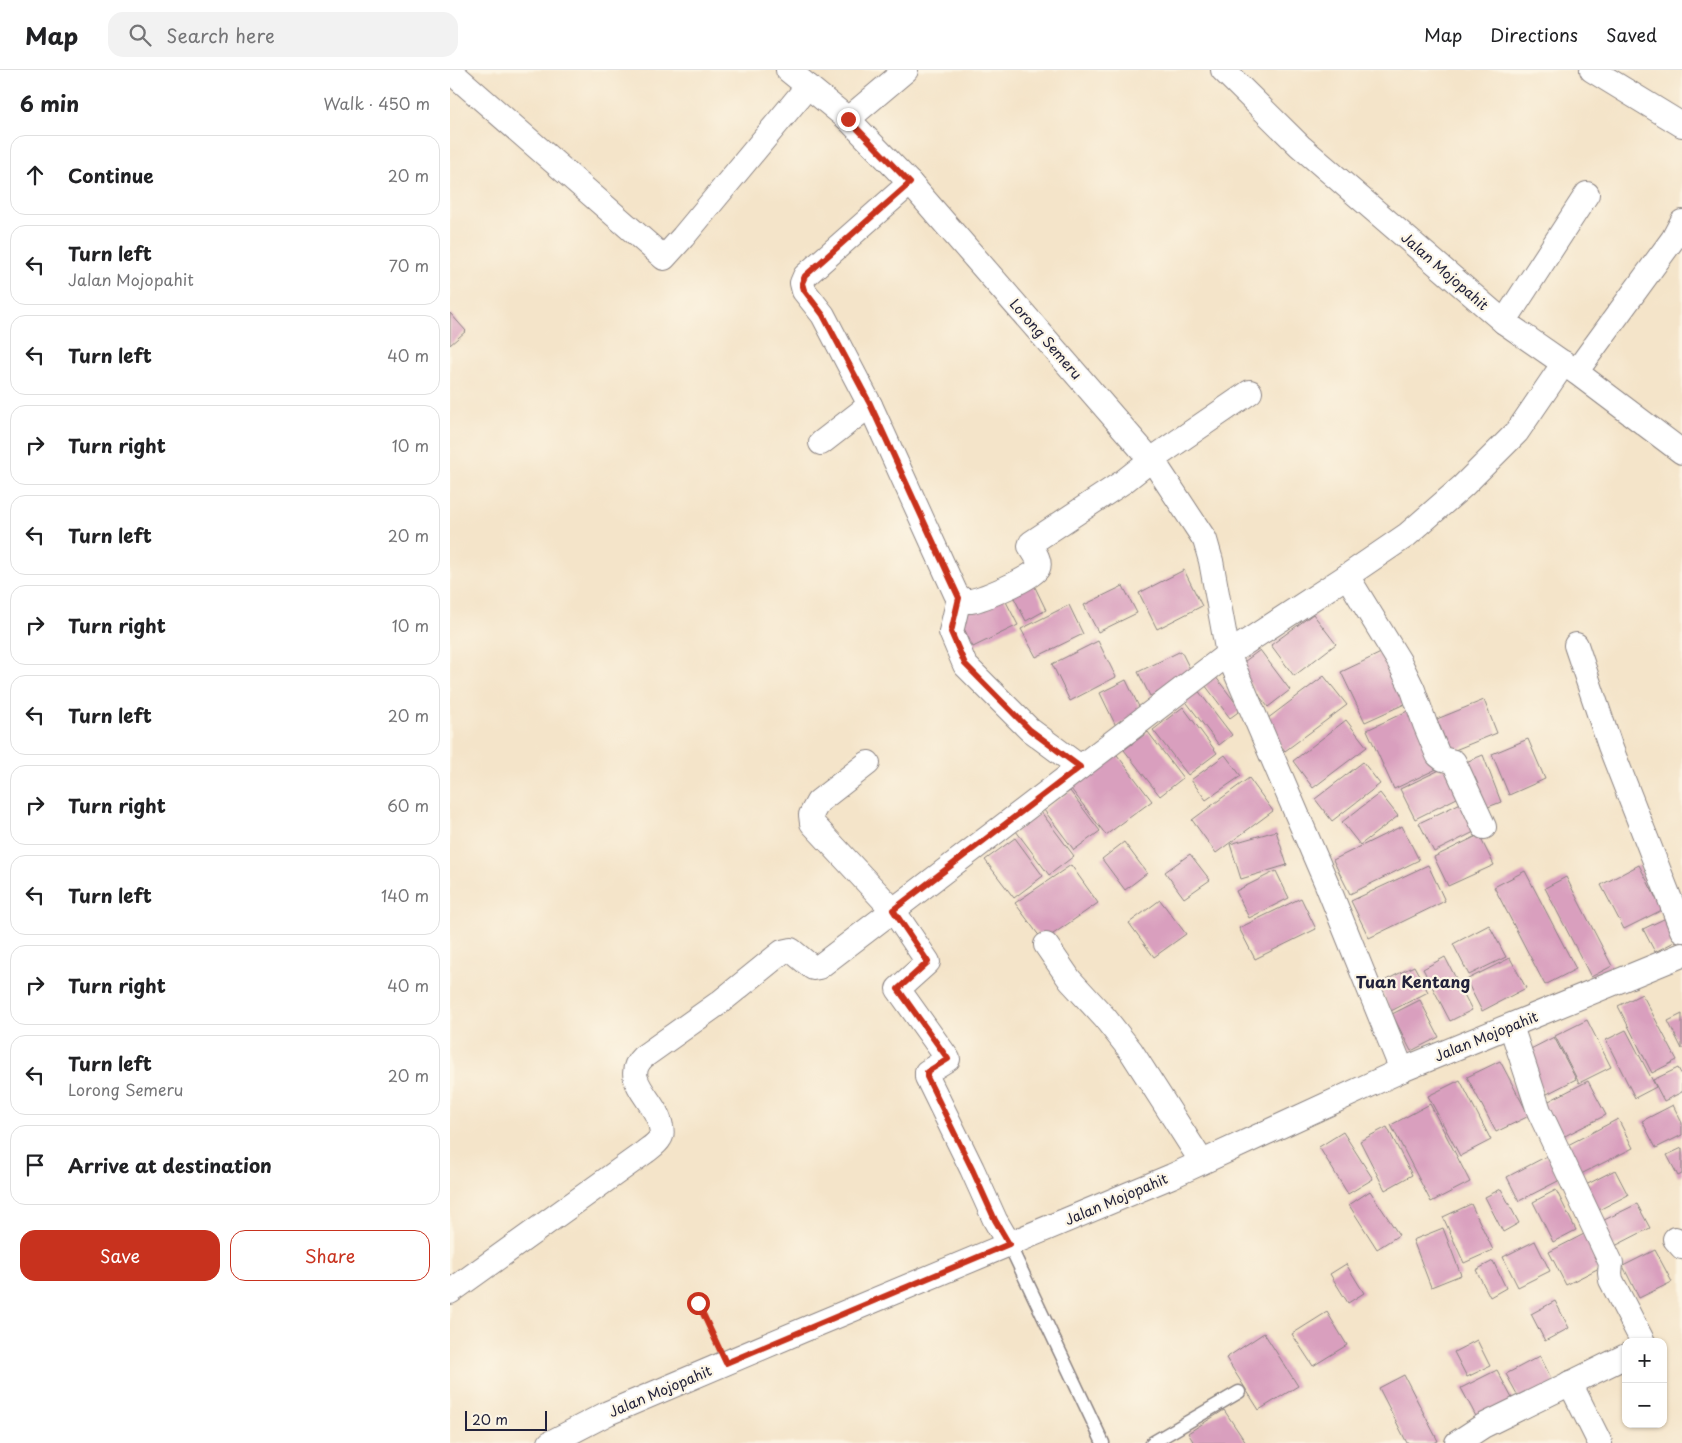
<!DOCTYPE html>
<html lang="en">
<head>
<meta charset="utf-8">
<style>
  body { margin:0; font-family:"Playpen Sans",sans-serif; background:#f2f2f2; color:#202124 }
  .controls { position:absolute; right:15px; bottom:15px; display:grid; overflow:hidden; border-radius:10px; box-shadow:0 1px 4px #0004 }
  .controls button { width:45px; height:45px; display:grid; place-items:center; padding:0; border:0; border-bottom:1px solid #e0e0e0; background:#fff; color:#202124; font:25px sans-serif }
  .scale { position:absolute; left:15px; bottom:12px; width:82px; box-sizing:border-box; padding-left:5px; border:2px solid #22223b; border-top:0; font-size:14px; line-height:18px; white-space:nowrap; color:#22223b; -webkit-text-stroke:4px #fcf5e5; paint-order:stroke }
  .stop { position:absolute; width:15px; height:15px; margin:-11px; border:4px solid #c8321e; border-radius:50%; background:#fff }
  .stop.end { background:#c8321e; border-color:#fff; box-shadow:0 1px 5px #0008 }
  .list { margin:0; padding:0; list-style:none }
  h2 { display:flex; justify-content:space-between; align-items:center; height:65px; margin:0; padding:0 20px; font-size:21px }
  h2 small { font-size:16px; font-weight:400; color:#757577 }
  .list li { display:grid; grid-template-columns:32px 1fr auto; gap:15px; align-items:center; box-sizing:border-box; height:80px; margin:0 10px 10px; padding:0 10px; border:1px solid #e0e0e0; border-radius:15px }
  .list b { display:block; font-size:19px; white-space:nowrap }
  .list p { margin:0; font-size:16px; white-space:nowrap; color:#757577 }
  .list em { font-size:16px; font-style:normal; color:#757577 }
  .actions { display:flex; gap:10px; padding:15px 20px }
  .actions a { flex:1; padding:11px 0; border:1px solid #c8321e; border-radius:15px; text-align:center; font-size:18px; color:#c8321e }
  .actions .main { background:#c8321e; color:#fff }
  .icon { flex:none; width:28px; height:28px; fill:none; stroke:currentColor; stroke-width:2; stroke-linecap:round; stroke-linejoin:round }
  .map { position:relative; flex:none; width:1232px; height:1373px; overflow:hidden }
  header { display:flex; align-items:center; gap:30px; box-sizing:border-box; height:70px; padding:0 25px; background:#fff; border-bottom:1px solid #e0e0e0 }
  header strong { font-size:24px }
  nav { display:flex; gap:28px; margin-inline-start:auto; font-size:18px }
  .search { width:350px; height:45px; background:#f2f2f2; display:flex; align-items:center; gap:12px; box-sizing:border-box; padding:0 18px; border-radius:15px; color:#757577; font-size:19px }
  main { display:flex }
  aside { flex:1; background:#fff }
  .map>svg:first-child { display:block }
</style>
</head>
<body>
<header>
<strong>Map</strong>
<div class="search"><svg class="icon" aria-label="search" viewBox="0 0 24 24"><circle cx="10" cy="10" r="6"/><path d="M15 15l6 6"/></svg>Search here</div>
<nav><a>Map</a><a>Directions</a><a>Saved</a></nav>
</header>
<main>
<aside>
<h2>6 min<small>Walk · 450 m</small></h2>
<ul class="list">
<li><svg class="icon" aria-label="ahead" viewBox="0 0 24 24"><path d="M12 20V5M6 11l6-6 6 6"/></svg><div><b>Continue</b></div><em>20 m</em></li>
<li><svg class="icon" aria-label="left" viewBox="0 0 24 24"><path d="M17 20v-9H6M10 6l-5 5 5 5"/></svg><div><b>Turn left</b><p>Jalan Mojopahit</p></div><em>70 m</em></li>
<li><svg class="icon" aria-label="left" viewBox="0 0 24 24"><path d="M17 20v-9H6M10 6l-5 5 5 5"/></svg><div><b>Turn left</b></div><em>40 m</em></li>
<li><svg class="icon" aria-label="right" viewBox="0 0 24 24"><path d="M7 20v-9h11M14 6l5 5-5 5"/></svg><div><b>Turn right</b></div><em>10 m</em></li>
<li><svg class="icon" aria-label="left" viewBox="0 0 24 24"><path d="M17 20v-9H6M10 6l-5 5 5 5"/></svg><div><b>Turn left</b></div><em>20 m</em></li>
<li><svg class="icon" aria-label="right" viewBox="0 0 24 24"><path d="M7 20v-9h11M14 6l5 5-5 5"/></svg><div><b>Turn right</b></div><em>10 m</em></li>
<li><svg class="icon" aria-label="left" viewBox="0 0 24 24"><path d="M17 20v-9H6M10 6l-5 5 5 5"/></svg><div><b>Turn left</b></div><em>20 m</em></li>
<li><svg class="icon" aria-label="right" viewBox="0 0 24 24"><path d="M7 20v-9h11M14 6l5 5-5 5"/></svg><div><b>Turn right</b></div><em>60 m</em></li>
<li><svg class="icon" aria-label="left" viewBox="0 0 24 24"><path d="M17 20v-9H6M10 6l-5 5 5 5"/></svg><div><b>Turn left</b></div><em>140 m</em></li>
<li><svg class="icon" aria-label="right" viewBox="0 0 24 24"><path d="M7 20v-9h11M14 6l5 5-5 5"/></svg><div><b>Turn right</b></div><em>40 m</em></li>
<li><svg class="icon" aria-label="left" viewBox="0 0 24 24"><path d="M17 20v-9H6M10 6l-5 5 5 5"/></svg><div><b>Turn left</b><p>Lorong Semeru</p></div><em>20 m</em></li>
<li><svg class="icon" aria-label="arrive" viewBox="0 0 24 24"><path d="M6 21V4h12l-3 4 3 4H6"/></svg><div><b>Arrive at destination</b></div></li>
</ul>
<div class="actions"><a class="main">Save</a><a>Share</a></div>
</aside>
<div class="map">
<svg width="1232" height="1373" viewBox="0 0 1232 1373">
  <rect width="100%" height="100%" fill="#fcf5e5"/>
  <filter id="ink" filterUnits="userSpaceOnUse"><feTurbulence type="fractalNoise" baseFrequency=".02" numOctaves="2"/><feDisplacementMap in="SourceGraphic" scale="10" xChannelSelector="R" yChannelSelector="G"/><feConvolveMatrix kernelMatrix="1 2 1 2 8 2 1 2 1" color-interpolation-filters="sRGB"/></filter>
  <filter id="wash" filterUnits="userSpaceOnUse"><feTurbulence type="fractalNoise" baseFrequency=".0096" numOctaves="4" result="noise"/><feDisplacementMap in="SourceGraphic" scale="20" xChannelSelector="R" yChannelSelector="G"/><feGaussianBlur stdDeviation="1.12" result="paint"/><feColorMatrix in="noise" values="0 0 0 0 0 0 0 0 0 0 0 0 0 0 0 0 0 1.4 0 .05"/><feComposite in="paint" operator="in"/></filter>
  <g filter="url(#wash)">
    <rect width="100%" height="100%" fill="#f4e4c9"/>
    <g id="blocks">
      <g fill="#d99fbe">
        <polygon points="0,243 16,261 0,275"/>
        <polygon points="734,500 752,536 707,559 689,523"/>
        <polygon points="583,513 596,540 576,551 562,524"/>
        <polygon points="673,516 687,543 648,562 634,535"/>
        <polygon points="551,522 568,555 523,577 507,544"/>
        <polygon points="619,535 633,564 586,587 571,559"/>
        <polygon points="863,544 886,574 844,606 821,575"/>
        <polygon points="648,571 666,607 620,631 602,594"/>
        <polygon points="810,580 840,620 818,637 787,597"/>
        <polygon points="731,581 743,605 700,626 688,602"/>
        <polygon points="935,581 959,632 915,652 891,602"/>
        <polygon points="765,606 791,640 780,648 755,615"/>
        <polygon points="874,606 897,635 835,681 813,652"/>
        <polygon points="676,610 692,643 666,656 650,623"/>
        <polygon points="747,619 782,665 769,675 734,629"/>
        <polygon points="1034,630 1047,663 1000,682 987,649"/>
        <polygon points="733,637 767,683 738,705 703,660"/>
        <polygon points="964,638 991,697 944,719 917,660"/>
        <polygon points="896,650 917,677 863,718 843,691"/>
        <polygon points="698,662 733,708 710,726 674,680"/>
        <polygon points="1078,669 1095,709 1059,725 1042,684"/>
        <polygon points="664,681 702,731 656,765 618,715"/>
        <polygon points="775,685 791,706 756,730 741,710"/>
        <polygon points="1033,685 1051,732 1030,740 1011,694"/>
        <polygon points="913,692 930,714 882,751 865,729"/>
        <polygon points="1000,695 1015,724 965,749 950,719"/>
        <polygon points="799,708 823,741 766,783 742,750"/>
        <polygon points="620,721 650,761 624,780 594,740"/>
        <polygon points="930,723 948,746 910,775 892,752"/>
        <polygon points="1017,730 1032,758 984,782 969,753"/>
        <polygon points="591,742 624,786 599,805 566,761"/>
        <polygon points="952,756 969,790 900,824 883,790"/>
        <polygon points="826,761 837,795 791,809 780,774"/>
        <polygon points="1029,765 1044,795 998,816 984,787"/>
        <polygon points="565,768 593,806 564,828 535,790"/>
        <polygon points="674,772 697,803 675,820 652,789"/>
        <polygon points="740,784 760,810 734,828 715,802"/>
        <polygon points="621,795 648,833 593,871 565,833"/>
        <polygon points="978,795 995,831 919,868 901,831"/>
        <polygon points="1189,795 1212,840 1174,859 1151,815"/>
        <polygon points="826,801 839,828 799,848 786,821"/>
        <polygon points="1075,801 1126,899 1095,915 1044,817"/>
        <polygon points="1116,807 1162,896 1141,907 1095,818"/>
        <polygon points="851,828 866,859 805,889 789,858"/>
        <polygon points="710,830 736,864 704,887 679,853"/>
        <polygon points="1216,848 1228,870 1205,882 1193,859"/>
        <polygon points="1039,855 1056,887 1019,905 1003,874"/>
        <polygon points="995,887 1022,940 1000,951 973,899"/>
        <polygon points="1060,888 1076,918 1032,941 1016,910"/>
        <polygon points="964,896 978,922 941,941 928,914"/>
        <polygon points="1192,924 1227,990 1202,1003 1168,936"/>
        <polygon points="970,930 989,967 961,981 942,944"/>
        <polygon points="1232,944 1232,979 1218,951"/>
        <polygon points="1137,950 1161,997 1129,1013 1105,966"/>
        <polygon points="1176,960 1206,1017 1185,1028 1156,970"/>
        <polygon points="1104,967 1126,1009 1095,1025 1073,983"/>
        <polygon points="1050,991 1079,1046 1046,1062 1017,1007"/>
        <polygon points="1228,998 1232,1005 1232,1022 1214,1031 1203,1010"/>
        <polygon points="1010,1010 1041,1070 1010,1086 978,1026"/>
        <polygon points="1138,1011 1156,1045 1107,1070 1089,1036"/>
        <polygon points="980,1034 1020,1112 981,1132 941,1055"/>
        <polygon points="1223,1035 1232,1053 1232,1065 1206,1078 1192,1051"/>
        <polygon points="1168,1049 1183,1078 1129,1105 1114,1077"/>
        <polygon points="937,1057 962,1105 935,1120 910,1071"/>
        <polygon points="893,1062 923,1109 898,1124 869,1077"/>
        <polygon points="1232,1078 1232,1104 1228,1106 1217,1085"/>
        <polygon points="1097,1086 1110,1110 1069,1131 1057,1107"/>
        <polygon points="1165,1100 1178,1125 1143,1143 1130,1118"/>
        <polygon points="1051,1119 1069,1153 1053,1162 1035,1127"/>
        <polygon points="1106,1120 1126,1160 1103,1172 1083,1132"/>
        <polygon points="920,1121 949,1165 927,1179 899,1135"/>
        <polygon points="1021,1134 1043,1180 1014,1193 993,1147"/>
        <polygon points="1187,1134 1200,1158 1161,1178 1148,1153"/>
        <polygon points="993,1158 1011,1205 981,1217 963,1170"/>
        <polygon points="1136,1163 1153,1196 1116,1215 1099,1182"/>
        <polygon points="1085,1171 1100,1201 1068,1217 1053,1187"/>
        <polygon points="1205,1180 1222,1212 1189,1228 1173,1196"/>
        <polygon points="1043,1191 1056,1218 1040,1227 1026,1200"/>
        <polygon points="896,1194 914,1223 898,1233 880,1204"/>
        <polygon points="1105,1231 1119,1258 1095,1271 1081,1244"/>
        <polygon points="877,1242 897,1275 863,1296 842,1264"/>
        <polygon points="814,1263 848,1316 809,1340 776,1288"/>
        <polygon points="1027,1270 1040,1296 1017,1307 1004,1282"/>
        <polygon points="1090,1286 1106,1318 1073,1335 1056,1304"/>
        <polygon points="1047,1300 1065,1334 1029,1352 1011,1318"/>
        <polygon points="954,1305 988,1371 984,1373 957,1373 929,1318"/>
        <polygon points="774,1340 796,1373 744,1373 738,1363"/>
      </g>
    </g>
  </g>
  <g filter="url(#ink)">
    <use href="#blocks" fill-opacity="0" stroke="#8b8382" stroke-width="1"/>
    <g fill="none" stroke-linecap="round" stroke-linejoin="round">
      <g stroke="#8b8382" stroke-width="15">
        <g id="lane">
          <polyline points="559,1174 653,1373"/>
          <polyline points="702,1373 789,1322"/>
        </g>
      </g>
      <g stroke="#8b8382" stroke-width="26">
        <g id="street">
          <polyline points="338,0 398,49 460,113 707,397 755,470 761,491 778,584 876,812 952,1000"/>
          <polyline points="773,0 850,76 1054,252 1126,302 1232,382"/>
          <polyline points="1142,0 1232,55"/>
          <polyline points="0,1 214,188 233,167 358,16"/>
          <polyline points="398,49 456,0"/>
          <path d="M 460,113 L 355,206 L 352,213 L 354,221 L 373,245 L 420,335 L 506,524 L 513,530 C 515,531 518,531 521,531 C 532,529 584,508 588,498 C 591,491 584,482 580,476 L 581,473 L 673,412 L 701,390 L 800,322"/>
          <polyline points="1054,252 1137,124"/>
          <polyline points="1126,302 1223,169 1232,152"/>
          <polyline points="371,373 420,335"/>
          <polyline points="897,506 949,591 963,620 975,654 988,685 993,689 1004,692 1034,757"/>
          <polyline points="509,528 501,562 515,595 580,660 630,697"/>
          <polyline points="1126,575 1160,676 1232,860"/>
          <polyline points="418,693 368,732 361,745 362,753 443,840 478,892 448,919 498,989 477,1002 477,1007 522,1099 545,1150 559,1174"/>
          <polyline points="596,875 620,910 655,948 681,981 752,1092"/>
          <polyline points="1061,956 1089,1041 1161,1193 1160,1203 1161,1210 1193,1272"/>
          <polyline points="1225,1169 1232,1177"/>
          <path d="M 0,1222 L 195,1082 C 200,1078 207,1074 210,1068 C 212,1065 212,1061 211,1057 C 207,1030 169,1010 193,987 L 269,933 L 332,882 L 341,880 L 363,898 L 369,897 L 778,584 L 897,506 L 957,465 L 1013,416 L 1067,362 L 1114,293"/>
          <polyline points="1120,1313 1150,1373"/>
          <polyline points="100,1373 158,1343 351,1261 722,1106 952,1000 1232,885"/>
          <polyline points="1007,1373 1033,1356 1176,1286"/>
        </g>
      </g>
      <polyline stroke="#8b8382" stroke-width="3" stroke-dasharray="4 4" stroke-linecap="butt" points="248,1233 265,1269"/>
      <use href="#lane" stroke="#fff" stroke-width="12"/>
      <use href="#street" stroke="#fff" stroke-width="24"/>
    </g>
  </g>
  <g fill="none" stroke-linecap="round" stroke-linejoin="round" filter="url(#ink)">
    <polyline stroke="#c8321e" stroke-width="6" points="248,1233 276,1293 559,1174 545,1150 522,1099 477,1007 477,1002 498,989 448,919 478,892 443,840 630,697 580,660 515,594 501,562 509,528 420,334 373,245 354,220 352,213 355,206 460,113 398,49"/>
  </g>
  <g text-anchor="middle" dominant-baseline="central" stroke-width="4.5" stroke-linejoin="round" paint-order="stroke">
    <g font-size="14" fill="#22223b" stroke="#fcf5e5">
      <text transform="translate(995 201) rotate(41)">Jalan Mojopahit</text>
      <text transform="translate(596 269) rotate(49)">Lorong Semeru</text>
      <text transform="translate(1036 966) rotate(-22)">Jalan Mojopahit</text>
      <text transform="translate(666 1129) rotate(-23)">Jalan Mojopahit</text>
      <text transform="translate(210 1321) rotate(-23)">Jalan Mojopahit</text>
    </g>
    <g font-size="16" font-weight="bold" fill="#22223b" stroke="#fcf5e5">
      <text x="963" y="911">Tuan Kentang</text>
    </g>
  </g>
</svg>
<div class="controls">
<button>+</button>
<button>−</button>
</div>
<div class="scale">20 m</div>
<div class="stop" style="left:248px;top:1233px"></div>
<div class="stop end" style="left:398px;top:49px"></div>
</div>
</main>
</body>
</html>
